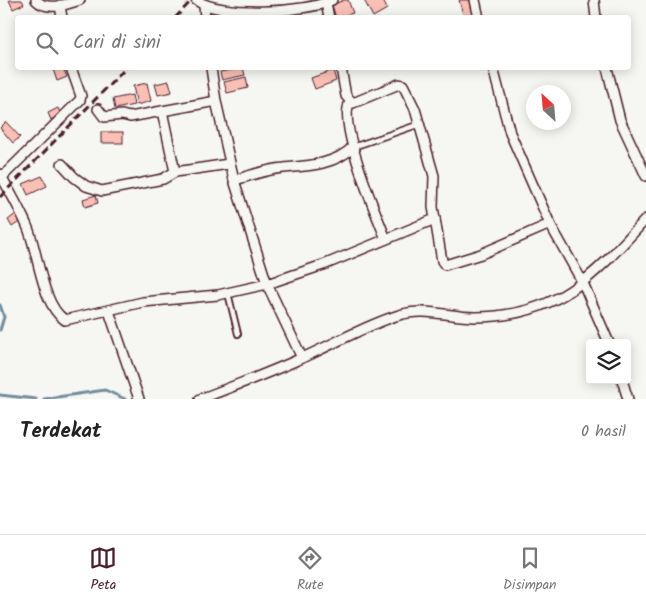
<!DOCTYPE html>
<html lang="id">
<head>
<meta charset="utf-8">
<style>
  body { margin:0; font-family:Kalam,sans-serif; background:#f2f2f2; color:#222 }
  .controls { position:absolute; right:15px; bottom:15px; display:grid; overflow:hidden; border-radius:5px; box-shadow:0 2px 12px #0003 }
  .controls button { width:45px; height:45px; display:grid; place-items:center; padding:0; border:0; border-bottom:1px solid #e0e0e0; background:#fff; color:#222; font:25px sans-serif }
  .compass { position:absolute; left:526px; top:85px; width:45px; height:45px; border-radius:50%; background:#fff; box-shadow:0 2px 12px #0003; rotate:334deg }
  .list { margin:0; padding:0; list-style:none }
  h2 { display:flex; justify-content:space-between; align-items:center; height:65px; margin:0; padding:0 20px; font-size:21px }
  h2 small { font-size:16px; font-weight:400; color:#767676 }
  .icon { flex:none; width:28px; height:28px; fill:none; stroke:currentColor; stroke-width:2; stroke-linecap:round; stroke-linejoin:round }
  .map { position:relative; flex:none; width:646px; height:399px; overflow:hidden }
  .search { position:absolute; background:#fff; box-shadow:0 2px 12px #0003; left:15px; right:15px; top:15px; height:55px; display:flex; align-items:center; gap:12px; box-sizing:border-box; padding:0 18px; border-radius:5px; color:#767676; font-size:19px }
  .sheet { height:135px; background:#fff }
  nav { display:flex; justify-content:space-around; align-items:center; box-sizing:border-box; height:70px; border-top:1px solid #e0e0e0; background:#fff; font-size:14px; color:#767676 }
  nav a { display:grid; justify-items:center; gap:2px }
  nav .on { color:#4a1f2b }
  .map>svg:first-child { display:block }
</style>
</head>
<body>
<div class="map">
<svg width="646" height="399" viewBox="0 0 646 399">
  <rect width="100%" height="100%" fill="#f6f6f2"/>
  <filter id="ink" filterUnits="userSpaceOnUse"><feTurbulence type="fractalNoise" baseFrequency=".02" numOctaves="2"/><feDisplacementMap in="SourceGraphic" scale="10" xChannelSelector="R" yChannelSelector="G"/><feConvolveMatrix kernelMatrix="1 2 1 2 8 2 1 2 1" color-interpolation-filters="sRGB"/></filter>
  <g filter="url(#ink)">
    <g fill="none" stroke-linecap="round" stroke-linejoin="round">
      <g stroke="#728d9f" stroke-width="3">
        <polyline points="0,305 4,317 0,330"/>
        <polyline points="0,395 36,399"/>
        <polyline points="44,399 105,390 125,399"/>
      </g>
    </g>
    <g fill="#fabfb5" stroke="#4a1f2b">
      <polygon points="9,0 22,0 24,4 13,9"/>
      <polygon points="344,0 348,0 353,13 336,18 332,5"/>
      <polygon points="364,0 383,0 387,9 373,17"/>
      <polygon points="459,0 471,0 475,17 464,18"/>
      <polygon points="57,68 63,68 67,77 57,81 53,69"/>
      <polygon points="243,68 245,75 222,80 220,72"/>
      <polygon points="333,70 336,81 315,89 311,78"/>
      <polygon points="246,77 248,88 227,93 224,82"/>
      <polygon points="169,81 172,92 158,95 155,84"/>
      <polygon points="147,83 151,101 137,105 133,86"/>
      <polygon points="132,95 134,105 115,109 113,99"/>
      <polygon points="58,108 61,115 51,120 48,113"/>
      <polygon points="6,122 20,137 13,143 0,128"/>
      <rect x="101" y="132" width="22" height="11"/>
      <polygon points="42,176 47,186 28,195 23,184"/>
      <polygon points="96,195 98,203 85,207 83,199"/>
      <polygon points="17,213 22,220 12,227 8,220"/>
    </g>
    <g fill="none" stroke-linecap="round" stroke-linejoin="round">
      <g stroke="#4a1f2b" stroke-width="8">
        <g id="lane">
          <polyline points="353,147 420,124"/>
          <polyline points="228,293 238,334"/>
        </g>
      </g>
      <g stroke="#4a1f2b" stroke-width="12">
        <g id="street">
          <path d="M 36,0 C 47,12 67,4 80,0"/>
          <path d="M 196,0 C 220,17 305,13 332,0"/>
          <polyline points="475,0 479,18"/>
          <polyline points="594,0 596,18"/>
          <polyline points="326,3 329,18"/>
          <polyline points="60,5 62,18"/>
          <polyline points="204,6 205,18"/>
          <polyline points="211,68 216,101 234,180 267,284 302,358"/>
          <polyline points="341,68 346,96 353,103 399,84 403,85 415,109 434,176 433,207 442,261 445,265 481,254 550,224"/>
          <polyline points="493,68 510,133 550,224 583,283 609,343"/>
          <polyline points="607,68 620,120 646,176"/>
          <path d="M 350,102 C 337,122 376,214 386,239"/>
          <polyline points="98,109 104,117 122,115 130,117 216,101"/>
          <polyline points="162,111 175,172"/>
          <polyline points="62,164 74,177 86,186 102,191 163,179 175,172 229,164"/>
          <path d="M 0,174 C 10,192 20,209 28,228 C 38,252 42,306 65,320 L 143,302 L 218,295 L 267,284 L 326,264 L 435,219"/>
          <polyline points="0,179 80,100 81,96 71,68"/>
          <path d="M 234,180 C 250,176 267,169 284,168 C 307,166 335,165 353,147"/>
          <polyline points="109,311 139,399"/>
          <polyline points="622,380 628,399"/>
          <path d="M 200,399 C 234,386 269,373 302,358 C 334,344 366,325 399,315 C 425,307 449,317 475,317 C 558,317 594,276 646,219"/>
        </g>
      </g>
      <use href="#lane" stroke="#f6f6f2" stroke-width="4.5"/>
      <use href="#street" stroke="#f6f6f2" stroke-width="9"/>
      <g stroke="#4a1f2b" stroke-width="3" stroke-dasharray="8 4" stroke-linecap="butt">
        <polyline points="175,18 192,0"/>
        <polyline points="0,197 126,68"/>
      </g>
    </g>
  </g>
</svg>
<div class="controls">
<button><svg class="icon" aria-label="layers" viewBox="0 0 24 24"><path d="M12 4l9 5-9 5-9-5zM3 14l9 5 9-5"/></svg></button>
</div>
<svg class="compass" viewBox="-18 -18 36 36"><path d="M0-13l5 13h-10z" fill="#e53935"/><path d="M0 13l5-13h-10z" fill="#767676"/></svg>
<div class="search"><svg class="icon" aria-label="search" viewBox="0 0 24 24"><circle cx="10" cy="10" r="6"/><path d="M15 15l6 6"/></svg>Cari di sini</div>
</div>
<section class="sheet">
<h2>Terdekat<small>0 hasil</small></h2>
<ul class="list">
</ul>
</section>
<nav>
<a class="on"><svg class="icon" aria-label="map" viewBox="0 0 24 24"><path d="M3 6l6-2 6 2 6-2v14l-6 2-6-2-6 2zM9 4v14M15 6v14"/></svg>Peta</a>
<a><svg class="icon" aria-label="directions" viewBox="0 0 24 24"><path d="M12 3l9 9-9 9-9-9zM9 14v-3h6M13 9l2 2-2 2"/></svg>Rute</a>
<a><svg class="icon" aria-label="saved" viewBox="0 0 24 24"><path d="M7 4h10v16l-5-4-5 4z"/></svg>Disimpan</a>
</nav>
</body>
</html>
